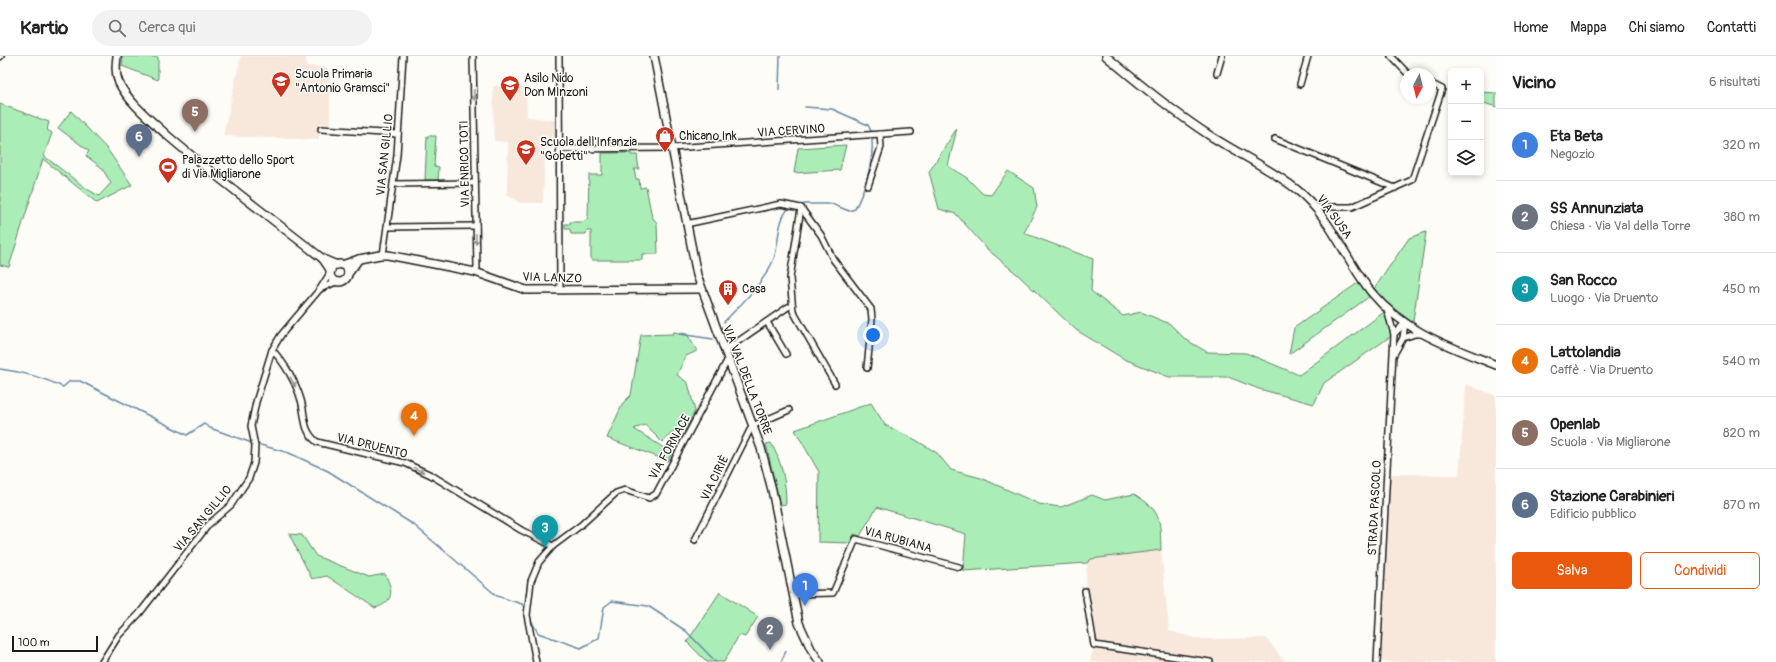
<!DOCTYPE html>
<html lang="it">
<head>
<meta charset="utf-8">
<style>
  body { margin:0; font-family:Pangolin,sans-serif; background:#f2f2f2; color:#222 }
  .controls { position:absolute; right:12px; top:12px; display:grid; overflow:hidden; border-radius:6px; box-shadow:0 2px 6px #0003 }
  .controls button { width:36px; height:36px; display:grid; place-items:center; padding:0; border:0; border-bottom:1px solid #e0e0e0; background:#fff; color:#222; font:20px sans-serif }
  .compass { position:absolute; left:1400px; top:12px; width:36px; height:36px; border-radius:50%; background:#fff; box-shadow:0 2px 6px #0003; rotate:187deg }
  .scale { position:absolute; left:12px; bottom:10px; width:86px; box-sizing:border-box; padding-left:4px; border:2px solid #1c1c1c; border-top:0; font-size:11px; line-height:14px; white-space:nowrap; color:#1c1c1c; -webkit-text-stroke:3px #fdfcf7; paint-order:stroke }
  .you { position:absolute; left:873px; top:279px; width:14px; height:14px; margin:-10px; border:3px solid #fff; border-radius:50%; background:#1a73e8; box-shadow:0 0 0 6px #1a73e833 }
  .badge { display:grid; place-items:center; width:26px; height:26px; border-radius:50%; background:#ea580c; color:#fff; font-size:13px; font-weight:700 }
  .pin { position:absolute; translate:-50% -33px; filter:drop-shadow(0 1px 2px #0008) }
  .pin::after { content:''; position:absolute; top:21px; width:14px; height:12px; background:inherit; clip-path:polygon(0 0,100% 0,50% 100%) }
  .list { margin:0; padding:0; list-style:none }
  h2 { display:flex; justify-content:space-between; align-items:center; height:52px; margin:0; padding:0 16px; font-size:17px }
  h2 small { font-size:13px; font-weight:400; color:#767676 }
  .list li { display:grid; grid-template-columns:26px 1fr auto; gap:12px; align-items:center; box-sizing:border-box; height:72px; padding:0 16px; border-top:1px solid #e0e0e0 }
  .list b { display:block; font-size:15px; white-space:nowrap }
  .list p { margin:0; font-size:13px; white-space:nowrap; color:#767676 }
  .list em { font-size:13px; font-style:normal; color:#767676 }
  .actions { display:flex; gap:8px; padding:12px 16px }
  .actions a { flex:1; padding:9px 0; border:1px solid #ea580c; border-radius:6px; text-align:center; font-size:14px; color:#ea580c }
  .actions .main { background:#ea580c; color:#fff }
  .icon { flex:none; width:22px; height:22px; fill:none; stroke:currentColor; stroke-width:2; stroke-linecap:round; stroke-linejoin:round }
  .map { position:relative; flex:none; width:1496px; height:606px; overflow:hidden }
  header { display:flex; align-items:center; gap:24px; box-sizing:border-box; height:56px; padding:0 20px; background:#fff; border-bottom:1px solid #e0e0e0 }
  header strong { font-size:19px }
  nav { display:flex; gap:22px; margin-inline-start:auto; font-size:14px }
  .search { width:280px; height:36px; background:#f2f2f2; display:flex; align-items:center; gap:10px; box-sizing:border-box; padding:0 14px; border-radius:22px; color:#767676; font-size:15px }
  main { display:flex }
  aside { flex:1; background:#fff }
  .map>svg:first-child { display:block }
</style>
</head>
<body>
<header>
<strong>Kartio</strong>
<div class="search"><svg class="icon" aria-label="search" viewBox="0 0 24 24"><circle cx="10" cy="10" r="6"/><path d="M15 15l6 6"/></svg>Cerca qui</div>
<nav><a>Home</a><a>Mappa</a><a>Chi siamo</a><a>Contatti</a></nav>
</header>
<main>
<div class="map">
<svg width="1496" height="606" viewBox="0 0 1496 606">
  <rect width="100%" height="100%" fill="#fdfcf7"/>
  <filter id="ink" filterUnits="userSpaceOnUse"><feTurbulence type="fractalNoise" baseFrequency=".025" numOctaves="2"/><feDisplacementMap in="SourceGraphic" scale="8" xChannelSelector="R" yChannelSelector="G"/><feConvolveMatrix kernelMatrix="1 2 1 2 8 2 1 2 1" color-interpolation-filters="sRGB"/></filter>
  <g filter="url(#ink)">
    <g fill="#f8e8dc">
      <polygon points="241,0 306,0 306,10 327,11 327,13 330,16 330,69 319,68 319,84 223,80"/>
      <polygon points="493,30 526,31 527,61 555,64 555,91 545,93 543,147 521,147 507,139 508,86 494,85"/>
      <polygon points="1466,328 1496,340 1496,606 1377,606 1387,418 1459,419"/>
      <polygon points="1161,494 1169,575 1198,583 1266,582 1285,606 1090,606 1094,589 1085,535 1087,507 1091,503"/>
    </g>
    <g fill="#abedb7" stroke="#64846a">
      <polygon points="123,0 158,1 158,24 122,10"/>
      <polygon points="1481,36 1496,37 1496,51 1481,46"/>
      <polygon points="0,48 49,66 47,74 52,77 44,100 87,133 99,140 111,127 101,111 86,100 89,95 58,72 71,55 107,93 132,129 97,147 43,103 9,211 0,209"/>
      <polygon points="957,72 948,110 967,122 983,138 991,139 1008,115 1034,132 1037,151 1024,177 1093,203 1091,235 1123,260 1141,256 1170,268 1185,283 1207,296 1246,297 1299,319 1387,254 1373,238 1289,298 1294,272 1362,224 1372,236 1409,182 1426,176 1412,272 1388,254 1394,278 1324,327 1314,348 1259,333 1228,321 1169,321 1124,303 1076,274 1018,219 987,193 956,158 939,153 929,116"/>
      <polygon points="427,80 436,80 434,110 439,111 438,124 425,124"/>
      <polygon points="846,89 840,114 794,117 798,92"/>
      <polygon points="602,97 631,97 631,99 637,99 639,113 634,113 636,123 639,123 640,132 646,131 652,161 657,167 658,198 642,198 642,204 591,204 591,175 587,175 586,178 571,178 570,173 565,173 565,168 570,168 570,166 583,166 588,162 589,119 602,119"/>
      <polygon points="673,276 687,278 697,295 686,300 677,319 688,327 695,355 684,376 676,373 662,386 645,369 634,373 672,397 668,405 607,382 623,347 631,339 641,279 673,278"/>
      <path d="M 871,347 L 885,369 L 916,384 L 937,397 L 951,414 L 981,422 L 1039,448 L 1061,451 L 1092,439 L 1105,444 L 1134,438 C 1162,455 1160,463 1161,494 L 1091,503 L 1087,507 L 963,515 L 966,478 L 877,451 L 860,480 L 854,478 L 850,487 L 818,486 L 819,416 L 795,374 Z"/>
      <path d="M 771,387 C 782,407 786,425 786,448 L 780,449 L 766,388 Z"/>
      <path d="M 289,478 L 302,479 L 316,500 L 369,521 L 385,518 C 393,534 395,546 375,552 L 327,520 L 312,523 Z"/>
      <polygon points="720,536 758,561 745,581 739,579 724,606 707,606 687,586"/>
    </g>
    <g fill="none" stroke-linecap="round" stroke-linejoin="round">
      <g stroke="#6889a1" stroke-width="1.5">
        <polyline points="779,34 780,0"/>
        <polyline points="805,51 832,53 868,69 871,75"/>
        <path d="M 804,148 L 832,148 L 849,155 L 855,153 C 865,133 874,105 872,83"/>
        <path d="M 724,266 C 742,247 762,229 773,205 C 780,189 776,165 789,152"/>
        <polyline points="679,278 713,283"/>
        <path d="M 0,313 C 23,316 42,321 63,331 L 70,325 L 80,325 L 187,379 L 204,368 L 210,372 L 252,387"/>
        <polyline points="257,388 289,397 328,415 414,469 497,540 522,548 524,551"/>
        <polyline points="531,564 538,577 581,592 599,582 604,551 612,545 648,550 686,575 716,606"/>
        <polyline points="781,606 786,595"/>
      </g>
      <g stroke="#1c1c1c" stroke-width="8">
        <g id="street">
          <polyline points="473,0 477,212 475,216"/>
          <polyline points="559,0 560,234"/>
          <polyline points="1391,0 1408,18"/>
          <polyline points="0,1 1,0"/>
          <polyline points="1217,17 1222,0"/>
          <polyline points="1300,28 1308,0"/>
          <polyline points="321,73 398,78"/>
          <polyline points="1275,83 1395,132"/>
          <polyline points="560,93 672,92 911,76"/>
          <polyline points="393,128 475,127"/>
          <polyline points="868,130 881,91 880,78"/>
          <polyline points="1315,151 1352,151 1412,124 1442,33 1430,27"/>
          <polyline points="801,152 790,222 793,255 835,328"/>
          <polyline points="686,168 781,148 801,152 821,179 833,203 871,253 872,263 867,312"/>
          <polyline points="387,171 476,170"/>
          <polyline points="383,199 397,99 403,0"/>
          <polyline points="330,217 320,233 338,225"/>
          <polyline points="767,266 786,298"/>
          <polyline points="1394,278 1405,267"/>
          <polyline points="1403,282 1415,278 1423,278"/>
          <path d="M 272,294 C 285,307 296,327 301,344 C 306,361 302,374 317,386 L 405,407 L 431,419 L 521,474 L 553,490"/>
          <polyline points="724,295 788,251"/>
          <polyline points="1394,298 1403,282 1405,267"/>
          <polyline points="695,484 752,370 789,354"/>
          <polyline points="1085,535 1094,589 1210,606"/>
          <polyline points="794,538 833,537 856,483 959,511"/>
          <polyline points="102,606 119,579 139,558 209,468 231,449 249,422 254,407 255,390 251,370 256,346 272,294 281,279 320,233"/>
          <polyline points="536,606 527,559 531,525 539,506 553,490 581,469 616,437 625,434 649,442 656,438 727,305"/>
          <polyline points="1377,606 1394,278 1387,254"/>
        </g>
      </g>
      <g stroke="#1c1c1c" stroke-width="10">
        <g id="secondary">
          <path d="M 117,0 C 116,9 115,18 119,27 C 129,47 152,65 168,80 C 218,123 271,162 323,203"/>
          <polyline points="654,0 697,219 761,392 772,434 799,567 811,593 820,606"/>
          <path d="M 1106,0 C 1139,28 1172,55 1209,79 C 1237,97 1269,112 1296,133 C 1331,160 1345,204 1372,237 C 1404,276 1451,291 1496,309"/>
          <polyline points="359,203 380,199 388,199 475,216 526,234 701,233"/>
          <circle cx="339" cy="217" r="9"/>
          <polyline points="342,209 359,203 348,218"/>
          <polyline points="331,215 323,203 337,209"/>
        </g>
      </g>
      <use href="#street" stroke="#fdfcf7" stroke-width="5"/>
      <use href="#secondary" stroke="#fdfcf7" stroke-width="7"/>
    </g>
    <defs><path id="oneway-solid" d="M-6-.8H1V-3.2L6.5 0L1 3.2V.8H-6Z"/></defs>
    <g fill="#989794">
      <use href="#oneway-solid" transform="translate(474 39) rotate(89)"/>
      <use href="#oneway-solid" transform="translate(476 183) rotate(89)"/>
      <use href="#oneway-solid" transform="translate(293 326) rotate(62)"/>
      <use href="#oneway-solid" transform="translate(419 414) rotate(25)"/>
    </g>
  </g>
  <defs>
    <g id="school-pin" transform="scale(1)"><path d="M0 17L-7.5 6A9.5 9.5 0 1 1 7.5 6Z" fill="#c8321e" stroke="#fdfcf7"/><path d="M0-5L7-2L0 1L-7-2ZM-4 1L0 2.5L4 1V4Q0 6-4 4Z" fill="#fff"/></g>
    <g id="shop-pin" transform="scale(1)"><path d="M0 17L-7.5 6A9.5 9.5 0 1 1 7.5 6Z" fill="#c8321e" stroke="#fdfcf7"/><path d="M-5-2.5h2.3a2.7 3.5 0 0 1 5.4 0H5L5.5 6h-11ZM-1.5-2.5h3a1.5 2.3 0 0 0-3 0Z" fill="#fff"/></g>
    <g id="stadium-pin" transform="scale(1)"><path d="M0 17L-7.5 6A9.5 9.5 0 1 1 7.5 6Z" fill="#c8321e" stroke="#fdfcf7"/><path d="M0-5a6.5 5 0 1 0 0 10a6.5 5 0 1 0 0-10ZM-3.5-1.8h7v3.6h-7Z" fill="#fff"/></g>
    <g id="building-pin" transform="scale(1)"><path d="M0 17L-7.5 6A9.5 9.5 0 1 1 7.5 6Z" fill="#c8321e" stroke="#fdfcf7"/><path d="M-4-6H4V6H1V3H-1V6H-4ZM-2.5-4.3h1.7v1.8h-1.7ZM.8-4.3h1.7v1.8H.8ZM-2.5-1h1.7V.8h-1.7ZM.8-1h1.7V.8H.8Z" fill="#fff"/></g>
  </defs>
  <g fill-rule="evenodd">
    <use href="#school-pin" x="281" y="25"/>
    <use href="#school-pin" x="510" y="29"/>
    <use href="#shop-pin" x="665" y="80"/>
    <use href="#school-pin" x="526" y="93"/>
    <use href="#stadium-pin" x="168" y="111"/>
    <use href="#building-pin" x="728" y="233"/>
  </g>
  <g text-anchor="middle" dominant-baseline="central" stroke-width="3" stroke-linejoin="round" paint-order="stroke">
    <g font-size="12" fill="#1c1c1c" stroke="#fdfcf7" text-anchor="start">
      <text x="295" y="18">Scuola Primaria<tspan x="295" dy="14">"Antonio Gramsci"</tspan></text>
      <text x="524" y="22">Asilo Nido<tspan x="524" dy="14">Don MInzoni</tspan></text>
      <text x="679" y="80">Chicano Ink</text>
      <text x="540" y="86">Scuola dell'Infanzia<tspan x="540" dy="14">"Gobetti"</tspan></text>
      <text x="182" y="104">Palazzetto dello Sport<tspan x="182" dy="14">di Via Migliarone</tspan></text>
      <text x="742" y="233">Casa</text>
    </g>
    <g font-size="12" fill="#1c1c1c" stroke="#fdfcf7">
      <text transform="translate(791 75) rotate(-4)">VIA CERVINO</text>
      <text transform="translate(385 99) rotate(-84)">VIA SAN GILLIO</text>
      <text transform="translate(465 108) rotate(-91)">VIA ENRICO TOTI</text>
      <text transform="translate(1334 161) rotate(54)">VIA SUSA</text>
      <text transform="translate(552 222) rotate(2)">VIA LANZO</text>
      <text transform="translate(747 324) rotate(69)">VIA VAL DELLA TORRE</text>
      <text transform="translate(372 390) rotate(14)">VIA DRUENTO</text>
      <text transform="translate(670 391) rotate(-61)">VIA FORNACE</text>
      <text transform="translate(715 422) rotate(-64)">VIA CIRIÈ</text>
      <text transform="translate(1375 452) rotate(-87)">STRADA PASCOLO</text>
      <text transform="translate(203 463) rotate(-50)">VIA SAN GILLIO</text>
      <text transform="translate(898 484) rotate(15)">VIA RUBIANA</text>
    </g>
  </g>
</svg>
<div class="controls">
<button>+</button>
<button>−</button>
<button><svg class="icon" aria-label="layers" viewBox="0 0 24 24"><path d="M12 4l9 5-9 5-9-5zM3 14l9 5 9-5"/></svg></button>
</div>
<svg class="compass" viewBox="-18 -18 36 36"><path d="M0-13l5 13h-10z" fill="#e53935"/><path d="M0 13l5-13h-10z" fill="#767676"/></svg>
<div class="scale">100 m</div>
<div class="you"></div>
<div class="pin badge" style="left:805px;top:550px;background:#3f7fe0">1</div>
<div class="pin badge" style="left:770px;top:594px;background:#6b7280">2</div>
<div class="pin badge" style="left:545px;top:492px;background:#0f9aa8">3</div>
<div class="pin badge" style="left:414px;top:380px;background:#e8710a">4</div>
<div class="pin badge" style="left:195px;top:76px;background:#8d6e63">5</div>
<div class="pin badge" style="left:139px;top:101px;background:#5c6f8a">6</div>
</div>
<aside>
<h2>Vicino<small>6 risultati</small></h2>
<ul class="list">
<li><span class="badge" style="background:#3f7fe0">1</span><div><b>Eta Beta</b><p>Negozio</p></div><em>320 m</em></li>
<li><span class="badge" style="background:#6b7280">2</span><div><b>SS Annunziata</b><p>Chiesa · Via Val della Torre</p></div><em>380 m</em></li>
<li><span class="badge" style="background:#0f9aa8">3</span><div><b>San Rocco</b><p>Luogo · Via Druento</p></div><em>450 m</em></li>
<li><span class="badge" style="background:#e8710a">4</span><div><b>Lattolandia</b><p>Caffè · Via Druento</p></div><em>540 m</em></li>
<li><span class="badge" style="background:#8d6e63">5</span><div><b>Openlab</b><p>Scuola · Via Migliarone</p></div><em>820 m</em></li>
<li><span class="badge" style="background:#5c6f8a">6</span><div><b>Stazione Carabinieri</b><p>Edificio pubblico</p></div><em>870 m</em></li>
</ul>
<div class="actions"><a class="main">Salva</a><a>Condividi</a></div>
</aside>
</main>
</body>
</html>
